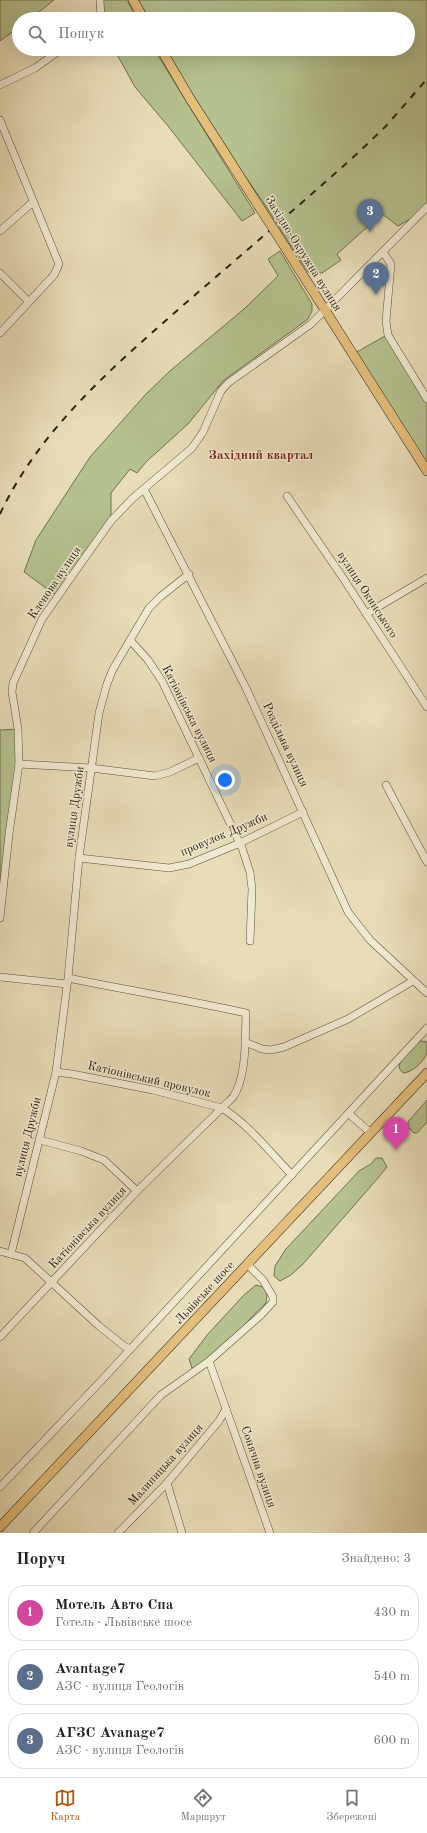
<!DOCTYPE html>
<html lang="uk">
<head>
<meta charset="utf-8">
<style>
  body { margin:0; font-family:"Old Standard TT",serif; background:#f2f2f2; color:#222 }
  .you { position:absolute; left:225px; top:780px; width:14px; height:14px; margin:-10px; border:3px solid #fff; border-radius:50%; background:#1a73e8; box-shadow:0 0 0 6px #1a73e833 }
  .badge { display:grid; place-items:center; width:26px; height:26px; border-radius:50%; background:#b45309; color:#fff; font-size:13px; font-weight:700 }
  .pin { position:absolute; translate:-50% -33px; filter:drop-shadow(0 1px 2px #0008) }
  .pin::after { content:''; position:absolute; top:21px; width:14px; height:12px; background:inherit; clip-path:polygon(0 0,100% 0,50% 100%) }
  .list { margin:0; padding:0; list-style:none }
  h2 { display:flex; justify-content:space-between; align-items:center; height:52px; margin:0; padding:0 16px; font-size:17px }
  h2 small { font-size:13px; font-weight:400; color:#767676 }
  .list li { display:grid; grid-template-columns:26px 1fr auto; gap:12px; align-items:center; box-sizing:border-box; height:56px; margin:0 8px 8px; padding:0 8px; border:1px solid #e0e0e0; border-radius:16px }
  .list b { display:block; font-size:15px; white-space:nowrap }
  .list p { margin:0; font-size:13px; white-space:nowrap; color:#767676 }
  .list em { font-size:13px; font-style:normal; color:#767676 }
  .icon { flex:none; width:22px; height:22px; fill:none; stroke:currentColor; stroke-width:2; stroke-linecap:round; stroke-linejoin:round }
  .map { position:relative; flex:none; width:427px; height:1533px; overflow:hidden }
  .search { position:absolute; background:#fff; box-shadow:0 4px 16px #0002; left:12px; right:12px; top:12px; height:44px; display:flex; align-items:center; gap:10px; box-sizing:border-box; padding:0 14px; border-radius:22px; color:#767676; font-size:15px }
  .sheet { height:244px; background:#fff }
  nav { display:flex; justify-content:space-around; align-items:center; box-sizing:border-box; height:56px; border-top:1px solid #e0e0e0; background:#fff; font-size:11px; color:#767676 }
  nav a { display:grid; justify-items:center; gap:2px }
  nav .on { color:#b45309 }
  .map>svg:first-child { display:block }
</style>
</head>
<body>
<div class="map">
<svg width="427" height="1533" viewBox="0 0 427 1533">
  <rect width="100%" height="100%" fill="#e8ddb8"/>
  <filter id="stains"><feTurbulence type="fractalNoise" baseFrequency=".005" numOctaves="4"/><feColorMatrix values="0 0 0 0 .2 0 0 0 0 .09 0 0 0 0 .02 0 0 0 .5 -.17"/></filter>
  <radialGradient id="worn" r=".72"><stop offset=".6" stop-color="#630" stop-opacity="0"/><stop offset="1" stop-color="#630" stop-opacity=".3"/></radialGradient>
  <g fill="#b5c18f" stroke="#727050">
    <polygon points="0,0 54,0 30,19 19,19 19,27 0,41"/>
    <polygon points="100,0 127,0 137,19 101,19"/>
    <polygon points="137,0 427,0 427,204 412,218 398,226 382,214 337,254 341,260 322,273 308,272 263,202 228,152 164,49 408,49 408,19 147,19"/>
    <polygon points="114,49 154,49 255,213 242,221 168,126 135,87"/>
    <polygon points="280,251 312,304 312,311 308,319 223,381 188,424 147,461 137,473 130,469 111,493 111,521 57,596 24,572 36,540 90,457 146,394 171,370 244,309 278,276 268,259"/>
    <polygon points="385,336 427,404 427,466 355,353"/>
    <polygon points="18,729 19,764 0,918 0,730"/>
    <path d="M 421,1041 L 427,1042 C 427,1046 427,1051 426,1055 C 422,1063 413,1072 403,1073 L 399,1068 C 400,1056 412,1047 421,1041 Z"/>
    <polygon points="427,1100 427,1122 417,1133 414,1133 408,1127 408,1122"/>
    <polygon points="376,1158 382,1158 387,1167 378,1178 303,1264 291,1275 280,1281 274,1276 275,1266 286,1249 359,1171 371,1164"/>
    <path d="M 256,1285 L 263,1287 L 267,1294 L 266,1303 C 249,1318 212,1364 192,1368 L 189,1359 L 208,1334 L 244,1295 Z"/>
  </g>
  <g fill="none" stroke-linecap="round" stroke-linejoin="round">
    <g stroke="#5d4f3a" stroke-width="8">
      <g id="minor">
        <polyline points="100,0 101,19"/>
        <polyline points="0,85 35,68 62,49"/>
        <polyline points="0,120 59,264 54,275 0,333"/>
        <polyline points="0,231 33,202"/>
        <polyline points="383,252 391,264 386,321 388,335 427,399"/>
        <polyline points="0,273 28,301"/>
        <polyline points="144,489 246,688 348,912 370,940 427,993"/>
        <polyline points="287,496 343,578 427,707"/>
        <polyline points="366,614 427,578"/>
        <polyline points="130,640 148,660 162,681 242,848 250,872 252,889 250,941"/>
        <polyline points="19,764 91,768 155,776 170,772 199,758"/>
        <polyline points="386,785 427,862"/>
        <polyline points="79,858 169,868 189,864 240,843 303,812"/>
        <polyline points="0,918 9,834 19,764 18,729 12,692 13,683 42,619 79,566 111,521 133,498 192,448 203,432 221,391 228,383 311,324 427,207"/>
        <polyline points="0,977 67,984"/>
        <path d="M 68,978 C 127,990 187,1000 246,1013 C 245,1037 247,1077 233,1097 C 230,1101 225,1104 222,1108 L 153,1090 L 72,1074 L 56,1072 L 68,978 L 79,858 L 99,713 L 107,684 L 113,669 L 149,608 L 160,597 L 189,574"/>
        <polyline points="245,1042 262,1049 271,1050 284,1047 348,1019 413,981"/>
        <polyline points="349,1114 371,1133"/>
        <polyline points="40,1140 81,1151 104,1160 137,1191"/>
        <polyline points="0,1251 25,1258 99,1326 124,1346 130,1349"/>
        <polyline points="11,1254 56,1072"/>
        <path d="M 0,1337 L 137,1191 L 222,1108 C 249,1125 270,1152 292,1175"/>
        <polyline points="209,1361 270,1533"/>
        <polyline points="167,1483 182,1533"/>
        <polyline points="0,1487 100,1382 427,1028"/>
        <polyline points="33,1533 161,1395 209,1361 261,1315 273,1302 273,1297 263,1280 248,1265"/>
        <polyline points="118,1533 167,1483 219,1421 226,1409"/>
      </g>
    </g>
    <g stroke="#2f2010" stroke-width="10">
      <g id="major">
        <polyline points="133,0 144,19"/>
        <polyline points="161,49 189,97 258,205"/>
        <polyline points="285,247 427,471"/>
        <polyline points="0,1527 427,1073"/>
      </g>
    </g>
    <use href="#minor" stroke="#f0e9d1" stroke-width="7"/>
    <use href="#major" stroke="#e4be7c" stroke-width="9"/>
    <path stroke="#2f2010" stroke-width="2" stroke-dasharray="7 7" stroke-linecap="butt" d="M 0,514 C 40,429 112,368 180,308 C 240,256 300,205 359,152 L 386,126 L 427,79"/>
    <g stroke="#2f2010" stroke-width="10" stroke-linecap="butt">
      <polyline id="major-bridge" points="258,205 285,247"/>
    </g>
    <use href="#major-bridge" stroke="#e4be7c" stroke-width="9"/>
  </g>
  <g text-anchor="middle" dominant-baseline="central" stroke-width="3" stroke-linejoin="round" paint-order="stroke">
    <g font-size="12" fill="#2f2010" stroke="#f0e9d1">
      <text transform="translate(303 254) rotate(58)">Західно-Окружна вулиця</text>
      <text transform="translate(55 583) rotate(-56)">Кленова вулиця</text>
      <text transform="translate(367 595) rotate(57)">вулиця Окинського</text>
      <text transform="translate(189 714) rotate(63)">Катіонівська вулиця</text>
      <text transform="translate(285 745) rotate(65)">Роздільна вулиця</text>
      <text transform="translate(75 807) rotate(-82)">вулиця Дружби</text>
      <text transform="translate(224 835) rotate(-23)">провулок Дружби</text>
      <text transform="translate(149 1080) rotate(13)">Катіонівський провулок</text>
      <text transform="translate(28 1137) rotate(-76)">вулиця Дружби</text>
      <text transform="translate(88 1228) rotate(-47)">Катіонівська вулиця</text>
      <text transform="translate(205 1293) rotate(-47)">Львівське шосе</text>
      <text transform="translate(166 1465) rotate(-48)">Малиницька вулиця</text>
      <text transform="translate(258 1467) rotate(71)">Сонячна вулиця</text>
    </g>
    <g font-size="13" font-weight="bold" fill="#7a1f14" stroke="#f0e9d1">
      <text x="261" y="455">Західний квартал</text>
    </g>
  </g>
  <rect width="100%" height="100%" filter="url(#stains)"/>
  <rect width="100%" height="100%" fill="url(#worn)"/>
</svg>
<div class="you"></div>
<div class="pin badge" style="left:396px;top:1150px;background:#d1479c">1</div>
<div class="pin badge" style="left:376px;top:295px;background:#5c6f8a">2</div>
<div class="pin badge" style="left:370px;top:232px;background:#5c6f8a">3</div>
<div class="search"><svg class="icon" aria-label="search" viewBox="0 0 24 24"><circle cx="10" cy="10" r="6"/><path d="M15 15l6 6"/></svg>Пошук</div>
</div>
<section class="sheet">
<h2>Поруч<small>Знайдено: 3</small></h2>
<ul class="list">
<li><span class="badge" style="background:#d1479c">1</span><div><b>Мотель Авто Спа</b><p>Готель · Львівське шосе</p></div><em>430 m</em></li>
<li><span class="badge" style="background:#5c6f8a">2</span><div><b>Avantage7</b><p>АЗС · вулиця Геологів</p></div><em>540 m</em></li>
<li><span class="badge" style="background:#5c6f8a">3</span><div><b>АГЗС Avanage7</b><p>АЗС · вулиця Геологів</p></div><em>600 m</em></li>
</ul>
</section>
<nav>
<a class="on"><svg class="icon" aria-label="map" viewBox="0 0 24 24"><path d="M3 6l6-2 6 2 6-2v14l-6 2-6-2-6 2zM9 4v14M15 6v14"/></svg>Карта</a>
<a><svg class="icon" aria-label="directions" viewBox="0 0 24 24"><path d="M12 3l9 9-9 9-9-9zM9 14v-3h6M13 9l2 2-2 2"/></svg>Маршрут</a>
<a><svg class="icon" aria-label="saved" viewBox="0 0 24 24"><path d="M7 4h10v16l-5-4-5 4z"/></svg>Збережені</a>
</nav>
</body>
</html>
